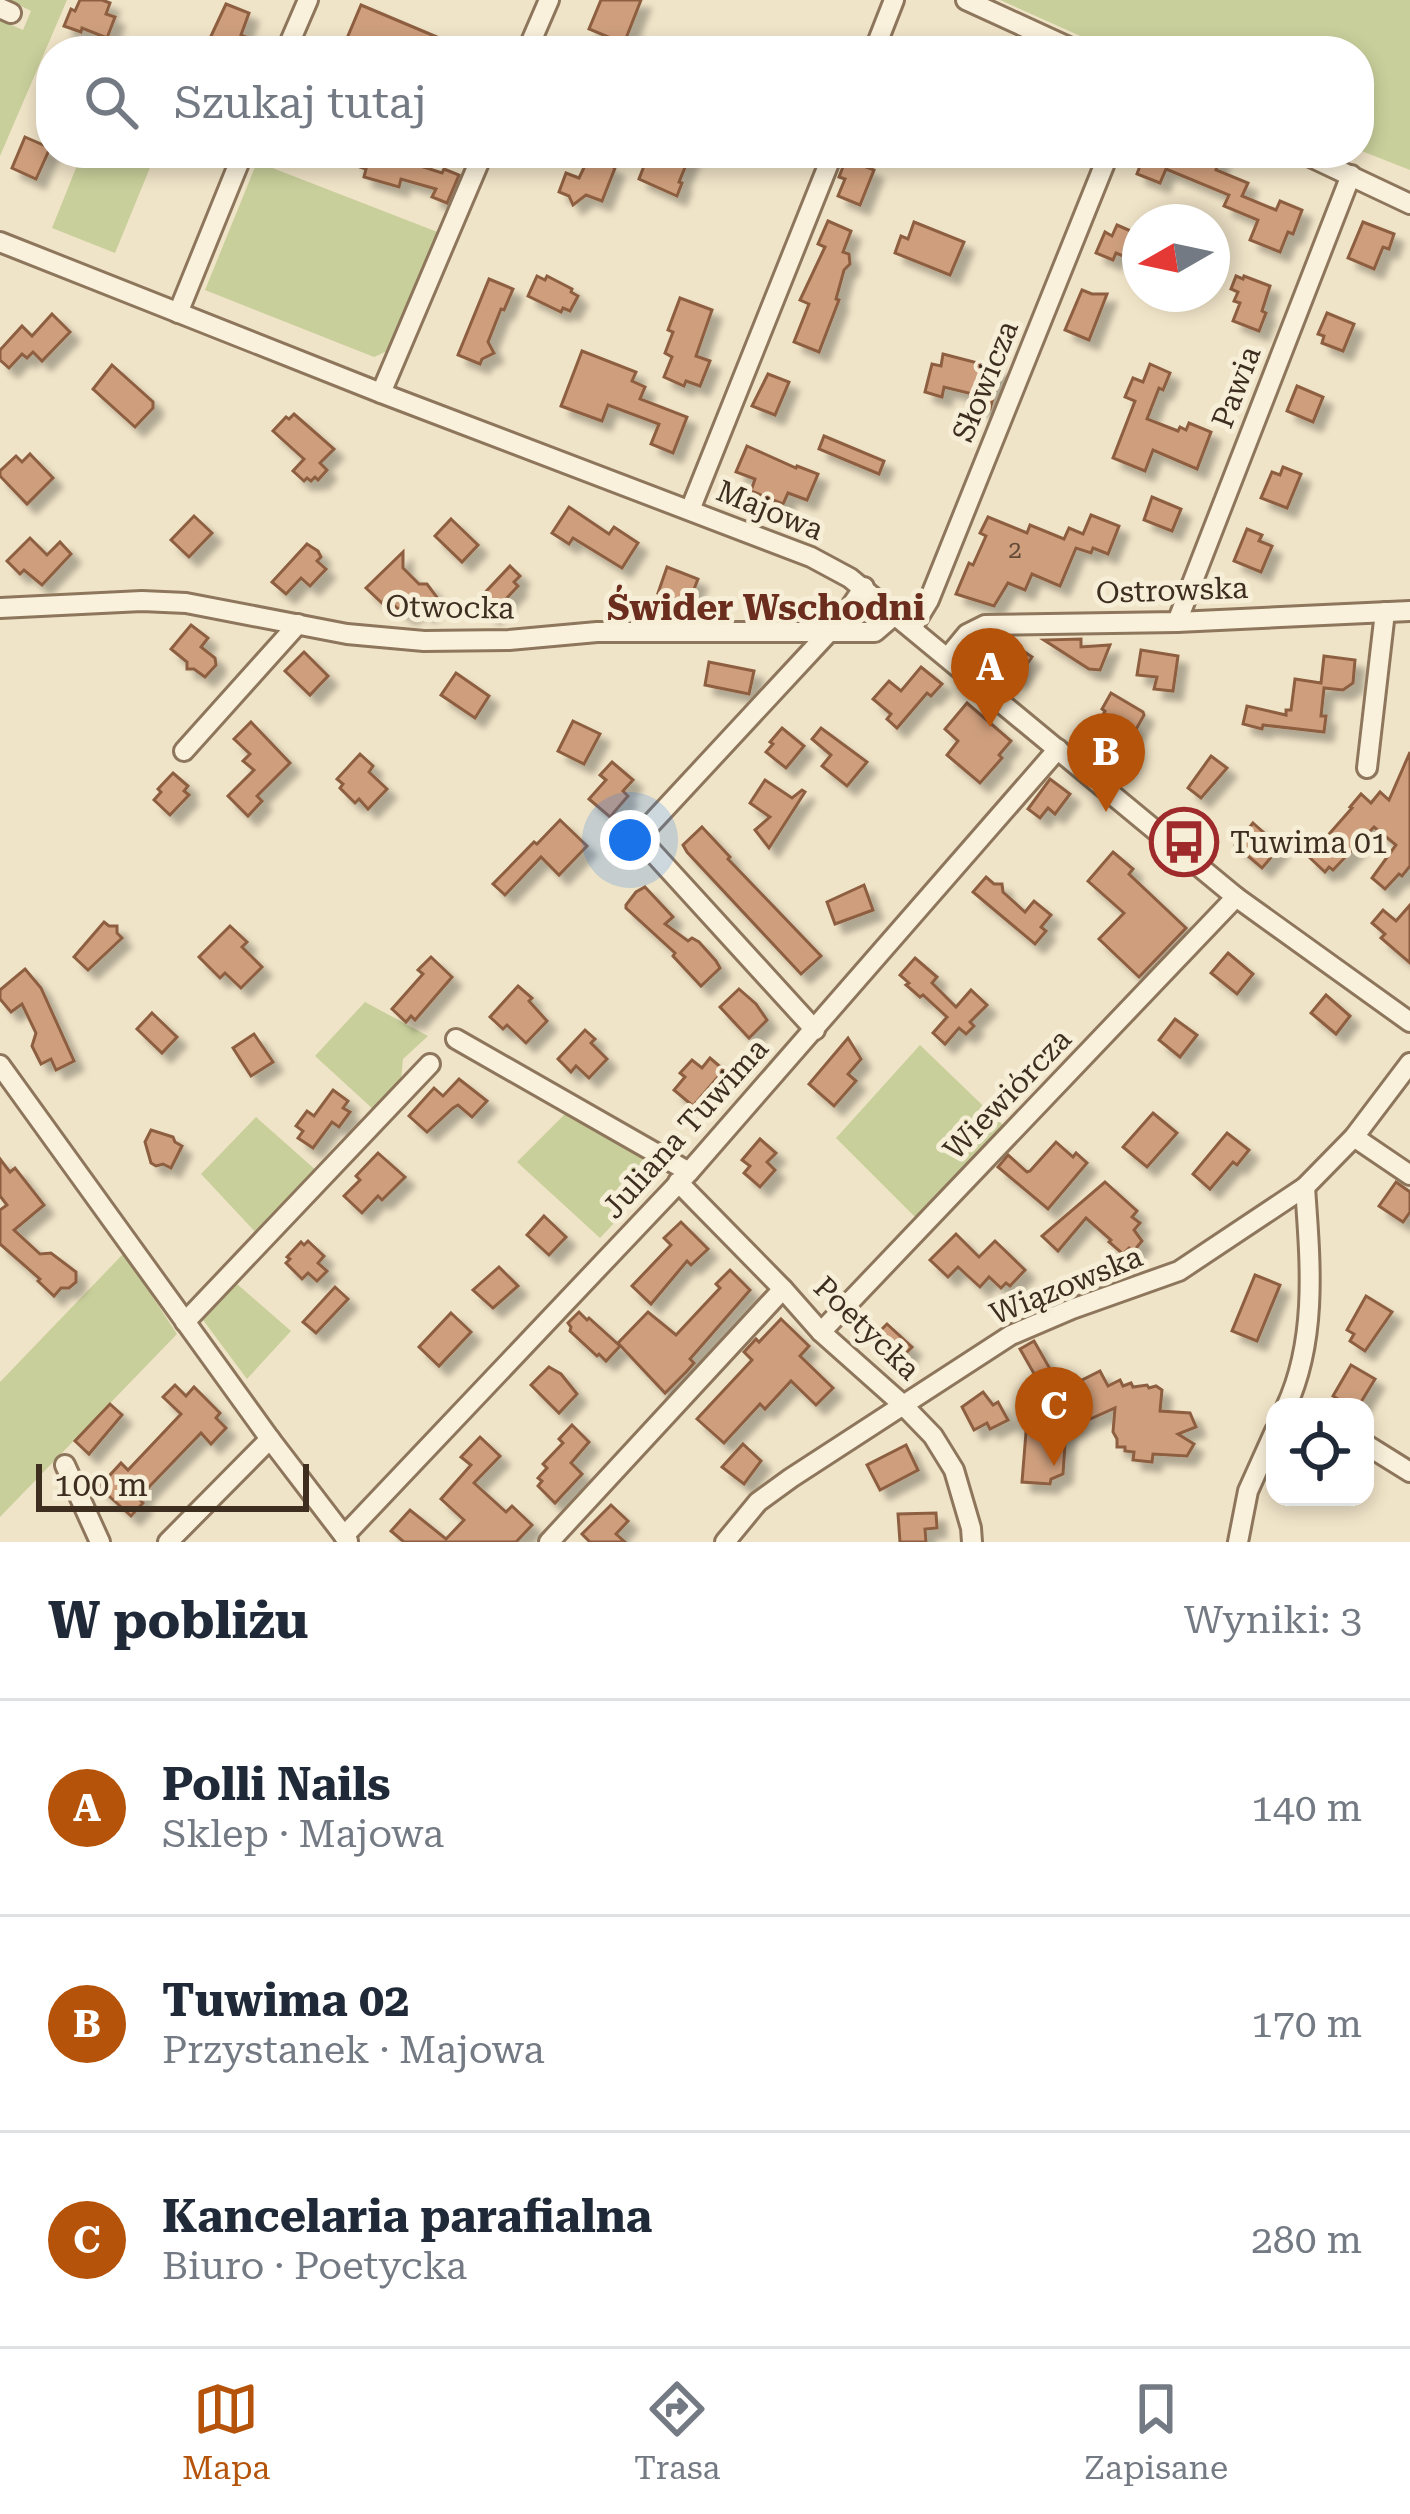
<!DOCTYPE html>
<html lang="pl">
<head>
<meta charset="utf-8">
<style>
  body { margin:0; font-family:"Roboto Serif",serif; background:#f6f6f7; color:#1f2937 }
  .controls { position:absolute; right:36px; bottom:36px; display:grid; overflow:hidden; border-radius:24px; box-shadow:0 6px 18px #0003 }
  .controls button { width:108px; height:108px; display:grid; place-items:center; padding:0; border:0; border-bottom:3px solid #e0e1e3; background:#fff; color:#1f2937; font:60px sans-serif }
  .compass { position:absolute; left:1122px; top:204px; width:108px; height:108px; border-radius:50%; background:#fff; box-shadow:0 6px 18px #0003; rotate:261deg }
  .scale { position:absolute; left:36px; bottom:30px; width:273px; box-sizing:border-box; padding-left:12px; border:6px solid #3d2e20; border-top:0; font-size:33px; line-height:42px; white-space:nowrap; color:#3d2e20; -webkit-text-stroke:9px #f7eed8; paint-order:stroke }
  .you { position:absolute; left:630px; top:840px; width:42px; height:42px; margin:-30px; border:9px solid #fff; border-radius:50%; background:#1a73e8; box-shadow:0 0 0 18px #1a73e833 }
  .badge { display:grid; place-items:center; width:78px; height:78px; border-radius:50%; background:#b45309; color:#fff; font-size:39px; font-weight:700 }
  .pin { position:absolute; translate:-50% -99px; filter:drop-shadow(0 3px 6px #0008) }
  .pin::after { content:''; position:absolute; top:63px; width:42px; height:36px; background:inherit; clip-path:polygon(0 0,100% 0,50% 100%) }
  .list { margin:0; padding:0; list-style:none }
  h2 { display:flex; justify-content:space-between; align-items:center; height:156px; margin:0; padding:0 48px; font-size:51px }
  h2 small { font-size:39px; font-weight:400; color:#747a83 }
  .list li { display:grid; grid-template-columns:78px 1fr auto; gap:36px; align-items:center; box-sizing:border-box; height:216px; padding:0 48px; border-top:3px solid #e0e1e3 }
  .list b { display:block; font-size:45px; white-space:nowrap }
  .list p { margin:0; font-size:39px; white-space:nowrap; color:#747a83 }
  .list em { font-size:39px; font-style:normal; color:#747a83 }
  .icon { flex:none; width:66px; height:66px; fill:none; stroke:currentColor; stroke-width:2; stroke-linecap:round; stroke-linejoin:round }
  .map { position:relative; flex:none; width:1410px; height:1542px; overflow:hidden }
  .search { position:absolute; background:#fff; box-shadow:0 6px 18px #0003; left:36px; right:36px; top:36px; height:132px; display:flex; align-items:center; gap:30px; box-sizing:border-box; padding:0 42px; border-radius:48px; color:#747a83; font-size:45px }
  .sheet { height:804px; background:#fff }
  nav { display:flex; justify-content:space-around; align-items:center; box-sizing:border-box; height:168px; border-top:3px solid #e0e1e3; background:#fff; font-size:33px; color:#747a83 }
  nav a { display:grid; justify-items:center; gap:6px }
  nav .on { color:#b45309 }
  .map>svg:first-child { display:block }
</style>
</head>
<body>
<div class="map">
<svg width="1410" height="1542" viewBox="0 0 1410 1542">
  <defs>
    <filter id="shadow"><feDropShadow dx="9" dy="9" stdDeviation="3" flood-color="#0004"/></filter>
  </defs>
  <rect width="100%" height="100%" fill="#f0e4c8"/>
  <g fill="#c9cf9b">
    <polygon points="9,0 67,0 0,156 0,20 23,30 31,11"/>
    <polygon points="1000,0 1410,0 1410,170 1359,150 1359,51 1114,51"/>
    <polygon points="82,153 156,153 115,253 52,228"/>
    <polygon points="257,162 440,233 394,348 374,357 205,290"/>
    <polygon points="365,1002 428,1036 403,1059 401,1081 374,1110 315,1056"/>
    <polygon points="920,1045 1003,1125 916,1218 836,1138"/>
    <polygon points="567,1112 667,1167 600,1238 517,1162"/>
    <polygon points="256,1117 318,1172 259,1236 201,1174"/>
    <polygon points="124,1253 177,1334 0,1517 0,1382"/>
    <polygon points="237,1284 291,1331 247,1379 203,1320"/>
  </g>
  <g fill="#cf9f7d" stroke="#8d5f41" stroke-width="3" filter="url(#shadow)">
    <polygon points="80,0 102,0 110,3 106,14 115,17 107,38 82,28 81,32 64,26 71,9 75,11"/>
    <polygon points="601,0 641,0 621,51 606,51 611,38 589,29"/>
    <polygon points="226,4 249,13 241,35 248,38 243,51 204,51"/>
    <polygon points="361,5 470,51 354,51 352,46 345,43"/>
    <polygon points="25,137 50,148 36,179 12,168"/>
    <polygon points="361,153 417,153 414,164 442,173 444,169 459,175 447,203 432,197 436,189 401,179 399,187 364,177 366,169 357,166"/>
    <polygon points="591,153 600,153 604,163 615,168 602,201 586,195 573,205 569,196 559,192 566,173 579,178"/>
    <polygon points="649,153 691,153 679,182 682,183 677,196 639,179"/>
    <polygon points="1145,153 1209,153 1220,159 1216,170 1248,183 1242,196 1276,210 1280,201 1302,210 1293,234 1288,232 1280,252 1250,240 1258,220 1224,206 1229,195 1166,169 1160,183 1137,174"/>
    <polygon points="846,159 874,170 860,205 838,196 845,179 839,177"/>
    <polygon points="828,221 851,231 843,252 849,254 850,264 844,270 836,299 839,300 819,352 794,342 809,304 800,300 825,247 818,244"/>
    <polygon points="914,222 964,242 950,275 895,253 901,236 908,239"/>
    <polygon points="1363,222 1394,234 1389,249 1383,247 1374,269 1348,258"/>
    <polygon points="1117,225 1140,235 1140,263 1116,253 1113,260 1096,253 1105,232 1112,236"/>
    <polygon points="537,276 545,280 547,276 572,289 571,292 578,296 570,311 563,308 561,312 528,296"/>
    <polygon points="1236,276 1243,279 1244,276 1270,286 1262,311 1266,313 1259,331 1233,321 1240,303 1234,301 1238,292 1231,289"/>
    <polygon points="489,279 513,289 504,310 501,309 488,342 494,353 482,359 480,364 458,355"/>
    <polygon points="1082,290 1092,294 1107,294 1089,340 1065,330"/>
    <polygon points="680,298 712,310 696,356 710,361 700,386 686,381 684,386 664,377 672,357 665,353 673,332 668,330"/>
    <polygon points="1327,313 1354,324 1343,351 1322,343 1324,336 1318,334"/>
    <polygon points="52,314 70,332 42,361 33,352 27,358 22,354 9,368 0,360 0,350 22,326 32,336"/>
    <polygon points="582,351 636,372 632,381 645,387 640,399 687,417 673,453 651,444 659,424 608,405 602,421 561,406"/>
    <polygon points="943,354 1001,369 990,409 970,404 973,394 944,387 942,397 925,392 932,364 941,366"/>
    <polygon points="1150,364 1170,373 1163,390 1159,388 1147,419 1178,431 1180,427 1186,430 1189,423 1211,432 1197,469 1153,450 1145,471 1113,458 1135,401 1125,397 1133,378 1143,382"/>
    <polygon points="112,365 153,402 153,408 135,427 93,389"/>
    <polygon points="768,374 789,382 775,415 752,406"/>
    <polygon points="1297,386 1323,397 1313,422 1287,411"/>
    <polygon points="294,414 334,449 320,463 327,470 318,480 315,477 311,481 307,478 304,481 293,471 304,459 273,431 286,417 289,419"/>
    <polygon points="824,436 884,461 879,474 819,449"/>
    <polygon points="747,446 796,468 797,466 818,474 807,500 788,493 783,504 751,491 755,479 736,472"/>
    <polygon points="30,454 53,478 27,504 0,476 0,471 16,456 22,462"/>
    <polygon points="1283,467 1301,474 1287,508 1261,498 1272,472 1280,475"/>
    <polygon points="1152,497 1181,509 1172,531 1144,520"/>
    <polygon points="569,507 609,534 614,527 638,543 622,568 573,538 569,544 552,533"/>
    <polygon points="1091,515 1119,526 1108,554 1093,548 1091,553 1076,548 1060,586 1032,574 1025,590 1008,583 994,606 956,594 969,563 973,565 986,536 980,533 988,517 1027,533 1030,525 1064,539 1069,528 1083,534"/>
    <polygon points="194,516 212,533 189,557 171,540"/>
    <polygon points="451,519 478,545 462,562 435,536"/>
    <polygon points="1247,529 1262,535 1259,541 1272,546 1261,572 1234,561"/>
    <polygon points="30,538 47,555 60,542 71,554 42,585 24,570 20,574 7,561"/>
    <polygon points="307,544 318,551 321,557 317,561 326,569 310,586 301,578 286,594 272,582"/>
    <polygon points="403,552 403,568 419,584 427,584 439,600 426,613 420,607 407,615 385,599 382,603 366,588"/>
    <polygon points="510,566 520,576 514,582 518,586 491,615 477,601"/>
    <polygon points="667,567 698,579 688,604 658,593"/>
    <polygon points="191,625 208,638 201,647 215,658 216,665 205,677 194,669 187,669 187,662 171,649"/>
    <polygon points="995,638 1004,638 1032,657 1017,679 983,657"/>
    <polygon points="1081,639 1081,647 1110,645 1100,670 1089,669 1044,640"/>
    <polygon points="1141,650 1178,656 1173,691 1154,689 1157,677 1137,675"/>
    <polygon points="304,652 328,676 310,695 285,671"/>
    <polygon points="1324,656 1355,660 1353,683 1343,690 1324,688 1321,716 1326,716 1324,732 1263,725 1262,729 1243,724 1247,706 1286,715 1286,710 1291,710 1295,679 1321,683"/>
    <polygon points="709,662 754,671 749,694 705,685"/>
    <polygon points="921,667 942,684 931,696 927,693 897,728 887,719 891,714 873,699 889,681 901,691"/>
    <polygon points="456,673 489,696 475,718 441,695"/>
    <polygon points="1111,693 1143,712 1144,715 1134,733 1103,715 1105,711 1102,709"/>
    <polygon points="967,703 1011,741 999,755 1002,758 980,783 947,755 958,741 945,729"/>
    <polygon points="573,721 600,734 584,764 558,751"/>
    <polygon points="251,722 290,763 257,796 262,801 248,816 228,796 254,770 243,761 250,754 234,739"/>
    <polygon points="782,728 804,746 786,768 766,752 773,744 770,742"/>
    <polygon points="821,728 867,762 847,786 822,766 831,755 812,739"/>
    <polygon points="1410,752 1410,866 1402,876 1399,874 1385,889 1372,878 1396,845 1374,827 1333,870 1329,867 1325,872 1309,857 1352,808 1350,807 1361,794 1371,803 1380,792 1389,800"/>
    <polygon points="360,754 373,766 369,772 387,789 368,809 359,799 355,803 340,788 343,784 337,779"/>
    <polygon points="1211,756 1227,768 1201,798 1188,788"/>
    <polygon points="612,762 633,780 623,791 628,796 610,817 589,799 606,780 600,775"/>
    <polygon points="173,773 188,786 184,791 189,795 170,815 154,800 161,792 158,789"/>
    <polygon points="1050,779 1070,794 1055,814 1048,808 1040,818 1028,809"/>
    <polygon points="765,780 792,798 802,790 805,792 769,848 755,830 770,817 750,803"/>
    <polygon points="560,820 587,846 559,875 541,857 505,895 493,884 534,842 537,844"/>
    <polygon points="1253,823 1280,847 1262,868 1235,845"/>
    <polygon points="702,827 730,857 728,859 821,956 801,974 687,852 683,845"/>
    <polygon points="1113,852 1133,869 1129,874 1186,928 1139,977 1099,939 1124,913 1088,881"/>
    <polygon points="986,877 994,884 1002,884 1003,892 1025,912 1034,901 1051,915 1041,927 1046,931 1035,944 973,892"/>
    <polygon points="864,885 873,910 835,924 827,902"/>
    <polygon points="645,887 673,917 665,924 688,941 692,938 699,942 716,961 720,968 701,986 673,956 675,953 626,908 626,905 636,892"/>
    <polygon points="1410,905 1410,963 1381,938 1385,934 1372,923 1383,910 1396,921"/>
    <polygon points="104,922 109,926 117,926 117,933 122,938 88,970 74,957"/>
    <polygon points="230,926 247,942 242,947 262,967 241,988 225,973 220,978 199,957"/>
    <polygon points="1228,953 1253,974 1237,994 1211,973"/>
    <polygon points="431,957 452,977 415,1020 411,1016 406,1022 392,1009 423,974 418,970"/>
    <polygon points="915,958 937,977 932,983 956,1007 971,990 987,1005 970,1022 974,1026 966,1034 959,1028 945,1044 933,1033 947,1017 923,995 920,997 906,985 909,983 900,975"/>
    <polygon points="25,969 41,988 74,1061 56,1070 51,1059 41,1064 32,1046 36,1033 22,1004 11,1012 0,999 0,990"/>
    <polygon points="518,986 532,998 529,1001 547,1021 526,1043 507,1025 503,1029 490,1017"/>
    <polygon points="739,989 756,1004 767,1020 749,1038 720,1007"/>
    <polygon points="1326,995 1350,1016 1336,1034 1311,1013"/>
    <polygon points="152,1013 177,1037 162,1053 137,1029"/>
    <polygon points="1175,1019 1197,1035 1180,1057 1159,1040"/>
    <polygon points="585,1030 595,1039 591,1043 607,1059 589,1078 576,1066 571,1072 558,1059"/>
    <polygon points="254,1034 273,1062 251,1076 233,1048"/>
    <polygon points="848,1038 861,1059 848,1074 856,1081 834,1106 809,1084"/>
    <polygon points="710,1058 724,1070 693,1106 674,1090 685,1077 680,1073 692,1060 702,1068"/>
    <polygon points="459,1079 487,1101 472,1117 458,1105 453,1108 427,1132 409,1116 434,1088 443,1096"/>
    <polygon points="333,1090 348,1101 343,1108 350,1112 339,1127 332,1122 313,1148 298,1138 303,1131 296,1126 307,1111 314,1116"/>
    <polygon points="1153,1113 1177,1133 1147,1167 1123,1147"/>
    <polygon points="151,1130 173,1137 175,1142 182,1146 171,1168 163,1164 156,1166 151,1163 145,1142"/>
    <polygon points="1227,1133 1249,1150 1237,1165 1233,1162 1210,1189 1193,1174"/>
    <polygon points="760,1139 776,1153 767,1162 775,1170 760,1187 744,1173 750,1166 742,1160"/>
    <polygon points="1056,1142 1073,1157 1076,1153 1087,1163 1048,1209 998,1167 1008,1155 1027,1172 1030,1171"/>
    <polygon points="378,1153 405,1177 382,1200 378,1196 362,1213 344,1196 360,1180 356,1176"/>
    <polygon points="0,1159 10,1172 15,1168 44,1205 14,1230 40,1254 51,1253 76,1272 76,1282 69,1288 61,1288 54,1296 38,1281 40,1279 0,1244 0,1210 7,1205 0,1196"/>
    <polygon points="1105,1182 1137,1211 1132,1217 1140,1223 1134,1230 1142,1241 1133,1252 1129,1248 1123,1254 1109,1242 1111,1240 1086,1218 1058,1251 1042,1236"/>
    <polygon points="1396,1182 1410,1192 1410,1212 1403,1222 1379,1206"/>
    <polygon points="544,1216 566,1237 549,1255 527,1235"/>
    <polygon points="681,1222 708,1249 691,1265 687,1261 651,1304 632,1286 671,1245 664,1238"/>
    <polygon points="956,1234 979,1257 995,1241 1025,1270 1010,1286 1006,1283 1001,1288 989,1277 980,1287 958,1267 948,1277 930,1260"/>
    <polygon points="308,1241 324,1256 318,1263 327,1271 317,1281 308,1273 302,1279 286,1263 290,1259 287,1257 301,1242 304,1245"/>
    <polygon points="499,1267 518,1286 493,1308 473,1290"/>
    <polygon points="730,1270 750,1290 690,1359 694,1363 687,1371 665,1393 618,1343 648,1312 676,1335 720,1288 716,1284"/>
    <polygon points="1255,1275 1280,1285 1257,1341 1232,1331"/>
    <polygon points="335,1287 348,1299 316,1333 303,1322"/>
    <polygon points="1366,1296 1392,1312 1365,1351 1350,1341 1354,1334 1347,1330"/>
    <polygon points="579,1312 587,1320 589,1318 620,1346 606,1361 599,1354 597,1356 570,1331 571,1327 568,1323"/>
    <polygon points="451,1313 471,1332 439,1366 419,1347"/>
    <polygon points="781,1319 809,1346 800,1356 833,1388 816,1405 791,1381 765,1409 760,1404 724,1443 697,1419 752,1360 744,1352 756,1339 759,1342"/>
    <polygon points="887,1324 912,1347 906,1353 906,1358 901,1358 896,1364 871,1340"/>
    <polygon points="1034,1341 1062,1390 1100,1371 1108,1386 1120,1380 1123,1386 1131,1383 1133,1387 1147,1385 1149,1388 1156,1386 1162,1390 1160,1411 1190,1413 1196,1427 1178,1434 1194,1444 1187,1456 1153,1454 1152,1462 1133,1460 1134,1452 1125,1451 1125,1447 1117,1447 1117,1439 1113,1432 1115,1408 1066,1430 1063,1474 1051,1479 1050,1484 1022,1482 1028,1408 1048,1398 1020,1349"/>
    <polygon points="1351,1365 1375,1379 1358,1407 1352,1407 1333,1396"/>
    <polygon points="549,1367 561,1374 577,1394 559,1413 531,1385"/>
    <polygon points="175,1385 186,1396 194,1387 220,1413 216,1418 226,1428 211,1444 201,1433 148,1488 139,1499 143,1503 131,1516 99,1487 121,1463 128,1470 181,1414 163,1397"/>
    <polygon points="983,1392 993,1405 998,1402 1008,1420 990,1429 987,1423 974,1430 962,1407"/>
    <polygon points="110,1404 122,1415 89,1454 75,1441"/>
    <polygon points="572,1425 589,1442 571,1463 582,1474 555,1503 538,1486 542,1481 538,1478 547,1468 543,1464 563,1443 559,1439"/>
    <polygon points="480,1437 500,1456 474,1483 506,1512 512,1506 532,1525 516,1542 404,1542 391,1531 410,1510 446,1539 464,1520 441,1499 471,1465 461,1457"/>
    <polygon points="743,1444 761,1461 744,1484 722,1467"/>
    <polygon points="906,1445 918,1470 880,1490 867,1465"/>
    <polygon points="611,1505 628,1521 616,1534 625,1542 590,1542 582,1534"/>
    <polygon points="936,1513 937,1528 925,1529 926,1542 900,1542 898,1514"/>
  </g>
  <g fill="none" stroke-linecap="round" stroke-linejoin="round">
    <g stroke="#8d765c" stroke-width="24">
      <g id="minor">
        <polyline points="966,0 1077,51"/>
        <polyline points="0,8 11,13"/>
        <polyline points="286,51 308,0"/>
        <polyline points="527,51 549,0"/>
        <polyline points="874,51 894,0"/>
        <polyline points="1302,153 1410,204"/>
        <polyline points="0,242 381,393 811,557 850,578 1236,897 1410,1022"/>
        <polyline points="178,313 243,153"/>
        <polyline points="381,393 483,153"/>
        <polyline points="690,510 833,153"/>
        <polyline points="0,608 142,601 186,603 347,634 424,641 509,640 597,632 875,632 896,614"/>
        <polyline points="1177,622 1351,175"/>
        <polyline points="912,628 929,600 1109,153"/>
        <polyline points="834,631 864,587"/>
        <polyline points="948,657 967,634 985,625 1177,622 1410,611"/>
        <polyline points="184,751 298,624"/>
        <polyline points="1367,768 1385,612"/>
        <polyline points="648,847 815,1030"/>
        <polyline points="622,855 830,631"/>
        <polyline points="456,1039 689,1172"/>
        <polyline points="0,1065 270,1439 348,1541"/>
        <polyline points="1354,1137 1410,1175"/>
        <polyline points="678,1182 783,1289 821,1332 902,1404 933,1436 954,1470 971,1528 972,1542"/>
        <polyline points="185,1322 430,1064"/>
        <polyline points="821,1332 1236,897"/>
        <path d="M 1286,1407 C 1318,1338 1310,1260 1305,1187"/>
        <polyline points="1365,1444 1410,1472"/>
        <polyline points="65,1465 100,1542"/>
        <polyline points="344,1536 689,1172 1058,749"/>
        <polyline points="168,1542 270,1439"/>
        <polyline points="549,1542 783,1289"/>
        <polyline points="725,1542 758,1502 791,1478 1011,1335 1072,1309 1179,1271 1305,1187 1354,1137 1410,1063"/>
        <polyline points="1238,1542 1248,1491 1275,1431"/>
      </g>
    </g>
    <use href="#minor" stroke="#faf1dc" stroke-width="18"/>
  </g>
  <defs>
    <g id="bus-ring" transform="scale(3.45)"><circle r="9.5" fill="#f7eed8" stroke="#9e2a2b" stroke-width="1.5"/><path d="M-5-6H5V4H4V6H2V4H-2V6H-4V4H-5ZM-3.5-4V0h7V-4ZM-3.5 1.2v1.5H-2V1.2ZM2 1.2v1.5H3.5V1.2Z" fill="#9e2a2b"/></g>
  </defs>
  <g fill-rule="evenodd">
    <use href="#bus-ring" x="1184" y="842"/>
  </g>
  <g text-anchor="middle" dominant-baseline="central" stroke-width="10" stroke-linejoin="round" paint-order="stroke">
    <g font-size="24" fill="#624a37">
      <text x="1015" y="550">2</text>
    </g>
    <g font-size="30" fill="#3d2e20" stroke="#f7eed8">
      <text transform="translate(985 381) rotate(-68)">Słowicza</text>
      <text transform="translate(1236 387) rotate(-69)">Pawia</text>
      <text transform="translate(770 510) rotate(22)">Majowa</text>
      <text transform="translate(1172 590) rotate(-2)">Ostrowska</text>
      <text transform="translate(450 607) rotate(1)">Otwocka</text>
      <text transform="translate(1007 1094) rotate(-46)">Wiewiórcza</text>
      <text transform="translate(685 1128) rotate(-48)">Juliana Tuwima</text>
      <text transform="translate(1066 1285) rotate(-22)">Wiązowska</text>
      <text transform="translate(867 1328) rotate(44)">Poetycka</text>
    </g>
    <g font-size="30" fill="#3d2e20" stroke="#f7eed8" text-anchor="start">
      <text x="1230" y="842">Tuwima 01</text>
    </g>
    <g font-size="36" font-weight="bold" fill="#6b2e1e" stroke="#f7eed8">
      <text x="766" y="608">Świder Wschodni</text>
    </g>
  </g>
</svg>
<div class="controls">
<button><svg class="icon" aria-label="locate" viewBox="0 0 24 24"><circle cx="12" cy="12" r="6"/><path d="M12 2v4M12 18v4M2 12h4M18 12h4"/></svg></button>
</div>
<svg class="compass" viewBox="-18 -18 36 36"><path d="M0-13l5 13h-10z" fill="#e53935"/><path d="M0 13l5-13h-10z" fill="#747a83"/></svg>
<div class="scale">100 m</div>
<div class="you"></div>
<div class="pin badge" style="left:990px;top:727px">A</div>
<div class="pin badge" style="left:1106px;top:812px">B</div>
<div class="pin badge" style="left:1054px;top:1466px">C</div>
<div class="search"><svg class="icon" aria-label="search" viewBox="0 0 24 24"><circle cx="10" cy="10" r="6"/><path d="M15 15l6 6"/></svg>Szukaj tutaj</div>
</div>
<section class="sheet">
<h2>W pobliżu<small>Wyniki: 3</small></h2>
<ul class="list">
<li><span class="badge">A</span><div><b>Polli Nails</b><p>Sklep · Majowa</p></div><em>140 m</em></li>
<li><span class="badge">B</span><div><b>Tuwima 02</b><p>Przystanek · Majowa</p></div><em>170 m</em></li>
<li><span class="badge">C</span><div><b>Kancelaria parafialna</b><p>Biuro · Poetycka</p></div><em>280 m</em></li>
</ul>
</section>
<nav>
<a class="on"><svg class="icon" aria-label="map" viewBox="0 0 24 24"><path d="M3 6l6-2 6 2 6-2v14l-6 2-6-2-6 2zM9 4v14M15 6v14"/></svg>Mapa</a>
<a><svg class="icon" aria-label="directions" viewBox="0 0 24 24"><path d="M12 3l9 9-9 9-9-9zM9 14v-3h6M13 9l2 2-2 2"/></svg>Trasa</a>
<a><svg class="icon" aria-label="saved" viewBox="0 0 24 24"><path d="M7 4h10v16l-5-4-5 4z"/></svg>Zapisane</a>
</nav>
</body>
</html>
